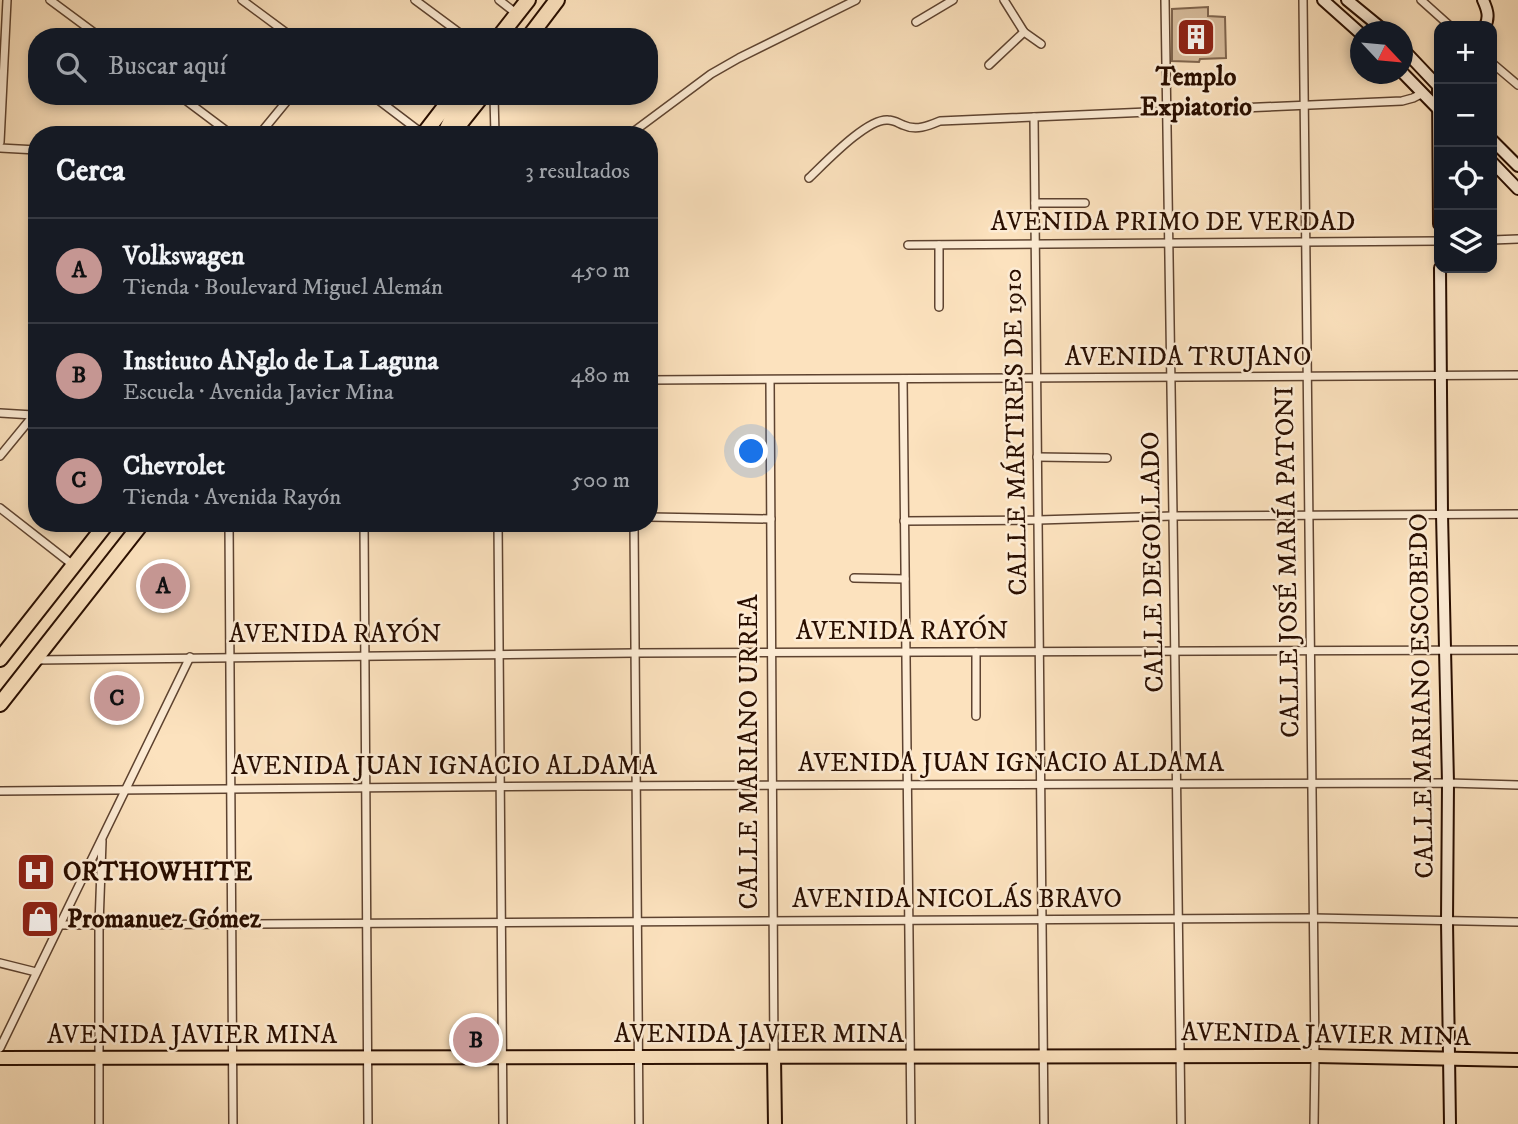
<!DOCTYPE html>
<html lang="es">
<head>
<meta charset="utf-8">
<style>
  body { margin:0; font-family:"IM FELL DW Pica",serif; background:#242831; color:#f1f3f6 }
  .controls { position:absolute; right:21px; top:21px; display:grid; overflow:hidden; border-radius:14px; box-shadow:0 4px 10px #0003 }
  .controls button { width:63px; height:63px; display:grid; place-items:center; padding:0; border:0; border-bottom:2px solid #363941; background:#171b24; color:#f1f3f6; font:35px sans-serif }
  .compass { position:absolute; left:1350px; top:21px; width:63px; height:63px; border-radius:50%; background:#171b24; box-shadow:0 4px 10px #0003; rotate:116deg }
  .you { position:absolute; left:752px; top:452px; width:24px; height:24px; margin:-18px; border:5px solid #fff; border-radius:50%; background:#1a73e8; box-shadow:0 0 0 10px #1a73e833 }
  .badge { display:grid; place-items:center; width:46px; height:46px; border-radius:50%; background:#c59692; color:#111; font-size:23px; font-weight:700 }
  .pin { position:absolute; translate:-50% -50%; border:4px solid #fff; box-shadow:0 2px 7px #0006 }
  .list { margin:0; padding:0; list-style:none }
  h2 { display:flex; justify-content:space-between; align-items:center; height:91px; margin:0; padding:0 28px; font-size:30px }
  h2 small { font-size:23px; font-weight:400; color:#9ea1a6 }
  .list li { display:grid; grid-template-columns:46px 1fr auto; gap:21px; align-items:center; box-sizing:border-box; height:105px; padding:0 28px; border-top:2px solid #363941 }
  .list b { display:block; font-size:26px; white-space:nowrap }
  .list p { margin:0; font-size:23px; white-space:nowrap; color:#9ea1a6 }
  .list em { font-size:23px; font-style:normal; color:#9ea1a6 }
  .icon { flex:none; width:38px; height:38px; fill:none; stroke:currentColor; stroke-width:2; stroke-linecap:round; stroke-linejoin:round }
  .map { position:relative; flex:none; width:1518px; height:1124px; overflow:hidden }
  .search { position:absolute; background:#171b24; box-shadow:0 4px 10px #0003; left:28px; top:28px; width:630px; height:77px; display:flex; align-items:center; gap:18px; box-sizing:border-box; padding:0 24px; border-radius:28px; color:#9ea1a6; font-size:26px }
  .panel { position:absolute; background:#171b24; box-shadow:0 4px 10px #0003; left:28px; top:126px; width:630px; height:406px; border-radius:28px }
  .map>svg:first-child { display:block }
</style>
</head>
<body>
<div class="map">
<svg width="1518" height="1124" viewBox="0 0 1518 1124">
  <rect width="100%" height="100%" fill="#fce2be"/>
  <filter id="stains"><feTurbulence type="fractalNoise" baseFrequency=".00286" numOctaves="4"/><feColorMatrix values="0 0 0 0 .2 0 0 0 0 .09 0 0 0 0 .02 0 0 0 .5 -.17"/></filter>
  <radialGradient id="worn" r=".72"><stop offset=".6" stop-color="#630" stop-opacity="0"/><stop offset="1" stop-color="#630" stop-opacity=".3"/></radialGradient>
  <polygon fill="#d8be9e" stroke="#80664f" stroke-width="2" points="1208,7 1208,16 1225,17 1226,58 1200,59 1199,62 1172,61 1172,9"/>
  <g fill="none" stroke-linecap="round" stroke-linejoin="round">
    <g stroke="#5e4330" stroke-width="10">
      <g id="street">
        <polyline points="50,0 100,37"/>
        <polyline points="242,0 292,37"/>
        <polyline points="415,0 465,37"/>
        <polyline points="499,0 517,14"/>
        <polyline points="1004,0 1024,32 1041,44"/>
        <polyline points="1165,0 1173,516 1181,1124"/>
        <polyline points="1303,0 1315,1056 1314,1124"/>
        <polyline points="1421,0 1450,26"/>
        <polyline points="916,22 953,0"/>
        <polyline points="1492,63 1518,85"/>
        <polyline points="989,65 1024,32"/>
        <polyline points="180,96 232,135"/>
        <polyline points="373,96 423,134"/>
        <polyline points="494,96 495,135"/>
        <polyline points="1034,117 1044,1124"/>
        <polyline points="259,135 291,96"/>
        <polyline points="629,135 711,74 739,58 856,0"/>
        <polyline points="0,142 7,0"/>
        <polyline points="0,148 37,150"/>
        <path d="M 809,178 C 825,163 867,118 888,120 C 894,120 898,123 903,125 C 916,131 928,126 940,121 L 1402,101 L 1413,98 L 1423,93"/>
        <polyline points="1035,203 1085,203"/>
        <polyline points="1492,240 1518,239"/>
        <polyline points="908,245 1439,241"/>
        <polyline points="939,245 939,307"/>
        <polyline points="903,379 911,1124"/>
        <polyline points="649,380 1518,375"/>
        <polyline points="770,380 774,1057"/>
        <polyline points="0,413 33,415"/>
        <polyline points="0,456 37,411"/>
        <polyline points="1037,457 1107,458"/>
        <polyline points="0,508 73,565"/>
        <polyline points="649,517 771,519"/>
        <polyline points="904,521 1038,520 1173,516 1518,514"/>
        <polyline points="229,523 233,1124"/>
        <polyline points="364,523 368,1124"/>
        <polyline points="498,523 503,1124"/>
        <polyline points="634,523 639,1124"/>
        <polyline points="854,578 905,579"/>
        <polyline points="35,660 635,653 1518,650"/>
        <polyline points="976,716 976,652"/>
        <polyline points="0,791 580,786 1448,783 1518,785"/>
        <polyline points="60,925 1313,918 1518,922"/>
        <polyline points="0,963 36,972"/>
        <polyline points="0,1048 190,657"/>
        <polyline points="99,1124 99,925 102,841"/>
      </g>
    </g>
    <g stroke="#290e00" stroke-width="14">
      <g id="secondary">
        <polyline points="1323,0 1360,33"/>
        <polyline points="1347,0 1386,32"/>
        <path d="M 1483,0 C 1487,9 1490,17 1485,26"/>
        <polyline points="1402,48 1439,87"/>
        <polyline points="1402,72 1439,110"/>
        <polyline points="1438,85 1439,224"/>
        <polyline points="1492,140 1518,166"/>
        <polyline points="1492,162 1518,189"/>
        <polyline points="1440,268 1442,514 1448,783 1447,921 1450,1124"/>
      </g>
    </g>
    <g stroke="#290e00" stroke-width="16">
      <g id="primary">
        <polyline points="774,1057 775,1124"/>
        <polyline points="0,1058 1315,1056 1518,1060"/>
      </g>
    </g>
    <g stroke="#290e00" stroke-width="18">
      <g id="highway">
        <polyline points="499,37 528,0"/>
        <polyline points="529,37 557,0"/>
        <polyline points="423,135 453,96"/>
        <polyline points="444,135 453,116 469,96"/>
        <polyline points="451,135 482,96"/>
        <polyline points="0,659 107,523"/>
        <polyline points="0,704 142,523"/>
      </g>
    </g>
    <use href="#street" stroke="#fdecd5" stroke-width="7"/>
    <use href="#secondary" stroke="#fdecd5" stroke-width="10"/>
    <use href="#primary" stroke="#fce2be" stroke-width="12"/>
    <use href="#highway" stroke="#fce2be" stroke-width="14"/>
  </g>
  <defs>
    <g id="building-square" transform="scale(2.0125)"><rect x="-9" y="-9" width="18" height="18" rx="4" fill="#8f2418" stroke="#fdecd5"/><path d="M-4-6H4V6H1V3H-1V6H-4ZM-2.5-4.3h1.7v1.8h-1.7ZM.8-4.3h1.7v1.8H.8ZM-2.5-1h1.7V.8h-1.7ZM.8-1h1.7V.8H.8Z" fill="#fff"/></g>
    <g id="hospital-square" transform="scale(2.0125)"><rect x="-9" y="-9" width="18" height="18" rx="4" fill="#8f2418" stroke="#fdecd5"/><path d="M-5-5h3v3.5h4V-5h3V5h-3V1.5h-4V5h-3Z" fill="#fff"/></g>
    <g id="shop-square" transform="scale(2.0125)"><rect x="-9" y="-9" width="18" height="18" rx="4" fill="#8f2418" stroke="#fdecd5"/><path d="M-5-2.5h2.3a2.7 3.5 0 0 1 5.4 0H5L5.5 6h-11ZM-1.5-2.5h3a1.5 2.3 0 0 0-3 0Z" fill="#fff"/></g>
  </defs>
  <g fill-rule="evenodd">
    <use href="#building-square" x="1196" y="37"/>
    <use href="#hospital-square" x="36" y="872"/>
    <use href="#shop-square" x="40" y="919"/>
  </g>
  <g text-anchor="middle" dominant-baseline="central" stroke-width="5" stroke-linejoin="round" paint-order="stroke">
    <g font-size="26" font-weight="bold" fill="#290e00" stroke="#fdecd5" text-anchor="start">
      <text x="1196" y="77" text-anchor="middle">Templo<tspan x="1196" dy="30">Expiatorio</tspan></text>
      <text x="63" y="872">ORTHOWHITE</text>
      <text x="67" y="919">Promanuez Gómez</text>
    </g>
    <g font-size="26" fill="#290e00" stroke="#fdecd5">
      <text x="1173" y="222">AVENIDA PRIMO DE VERDAD</text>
      <text x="1188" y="357">AVENIDA TRUJANO</text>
      <text transform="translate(1016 432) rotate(-91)">CALLE MÁRTIRES DE 1910</text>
      <text transform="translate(1153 562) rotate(-91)">CALLE DEGOLLADO</text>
      <text transform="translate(1288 562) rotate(-91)">CALLE JOSÉ MARÍA PATONI</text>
      <text x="902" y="631">AVENIDA RAYÓN</text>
      <text x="335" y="634">AVENIDA RAYÓN</text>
      <text transform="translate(1422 696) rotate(-91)">CALLE MARIANO ESCOBEDO</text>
      <text transform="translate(749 752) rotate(-90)">CALLE MARIANO URREA</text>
      <text x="1011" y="763">AVENIDA JUAN IGNACIO ALDAMA</text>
      <text x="444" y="766">AVENIDA JUAN IGNACIO ALDAMA</text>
      <text x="957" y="899">AVENIDA NICOLÁS BRAVO</text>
      <text x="759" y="1034">AVENIDA JAVIER MINA</text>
      <text x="192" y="1035">AVENIDA JAVIER MINA</text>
      <text transform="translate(1326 1035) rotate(1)">AVENIDA JAVIER MINA</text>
    </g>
  </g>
  <rect width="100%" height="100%" filter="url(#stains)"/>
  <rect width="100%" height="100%" fill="url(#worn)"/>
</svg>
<div class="controls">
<button>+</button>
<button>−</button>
<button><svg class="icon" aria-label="locate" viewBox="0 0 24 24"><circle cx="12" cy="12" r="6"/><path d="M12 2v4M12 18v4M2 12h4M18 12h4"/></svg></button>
<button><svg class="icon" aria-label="layers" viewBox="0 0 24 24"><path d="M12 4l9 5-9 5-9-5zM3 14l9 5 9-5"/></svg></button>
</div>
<svg class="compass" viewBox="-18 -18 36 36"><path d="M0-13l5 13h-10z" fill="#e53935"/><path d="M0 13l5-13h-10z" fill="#9ea1a6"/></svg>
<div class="you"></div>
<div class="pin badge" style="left:163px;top:586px">A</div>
<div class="pin badge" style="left:476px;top:1040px">B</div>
<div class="pin badge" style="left:117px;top:698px">C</div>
<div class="search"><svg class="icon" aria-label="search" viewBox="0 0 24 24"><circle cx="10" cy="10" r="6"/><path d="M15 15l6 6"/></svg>Buscar aquí</div>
<section class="panel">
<h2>Cerca<small>3 resultados</small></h2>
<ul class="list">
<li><span class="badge">A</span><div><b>Volkswagen</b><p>Tienda · Boulevard Miguel Alemán</p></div><em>450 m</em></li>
<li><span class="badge">B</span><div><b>Instituto ANglo de La Laguna</b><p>Escuela · Avenida Javier Mina</p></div><em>480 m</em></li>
<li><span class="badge">C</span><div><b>Chevrolet</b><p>Tienda · Avenida Rayón</p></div><em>500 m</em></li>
</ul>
</section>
</div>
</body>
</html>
